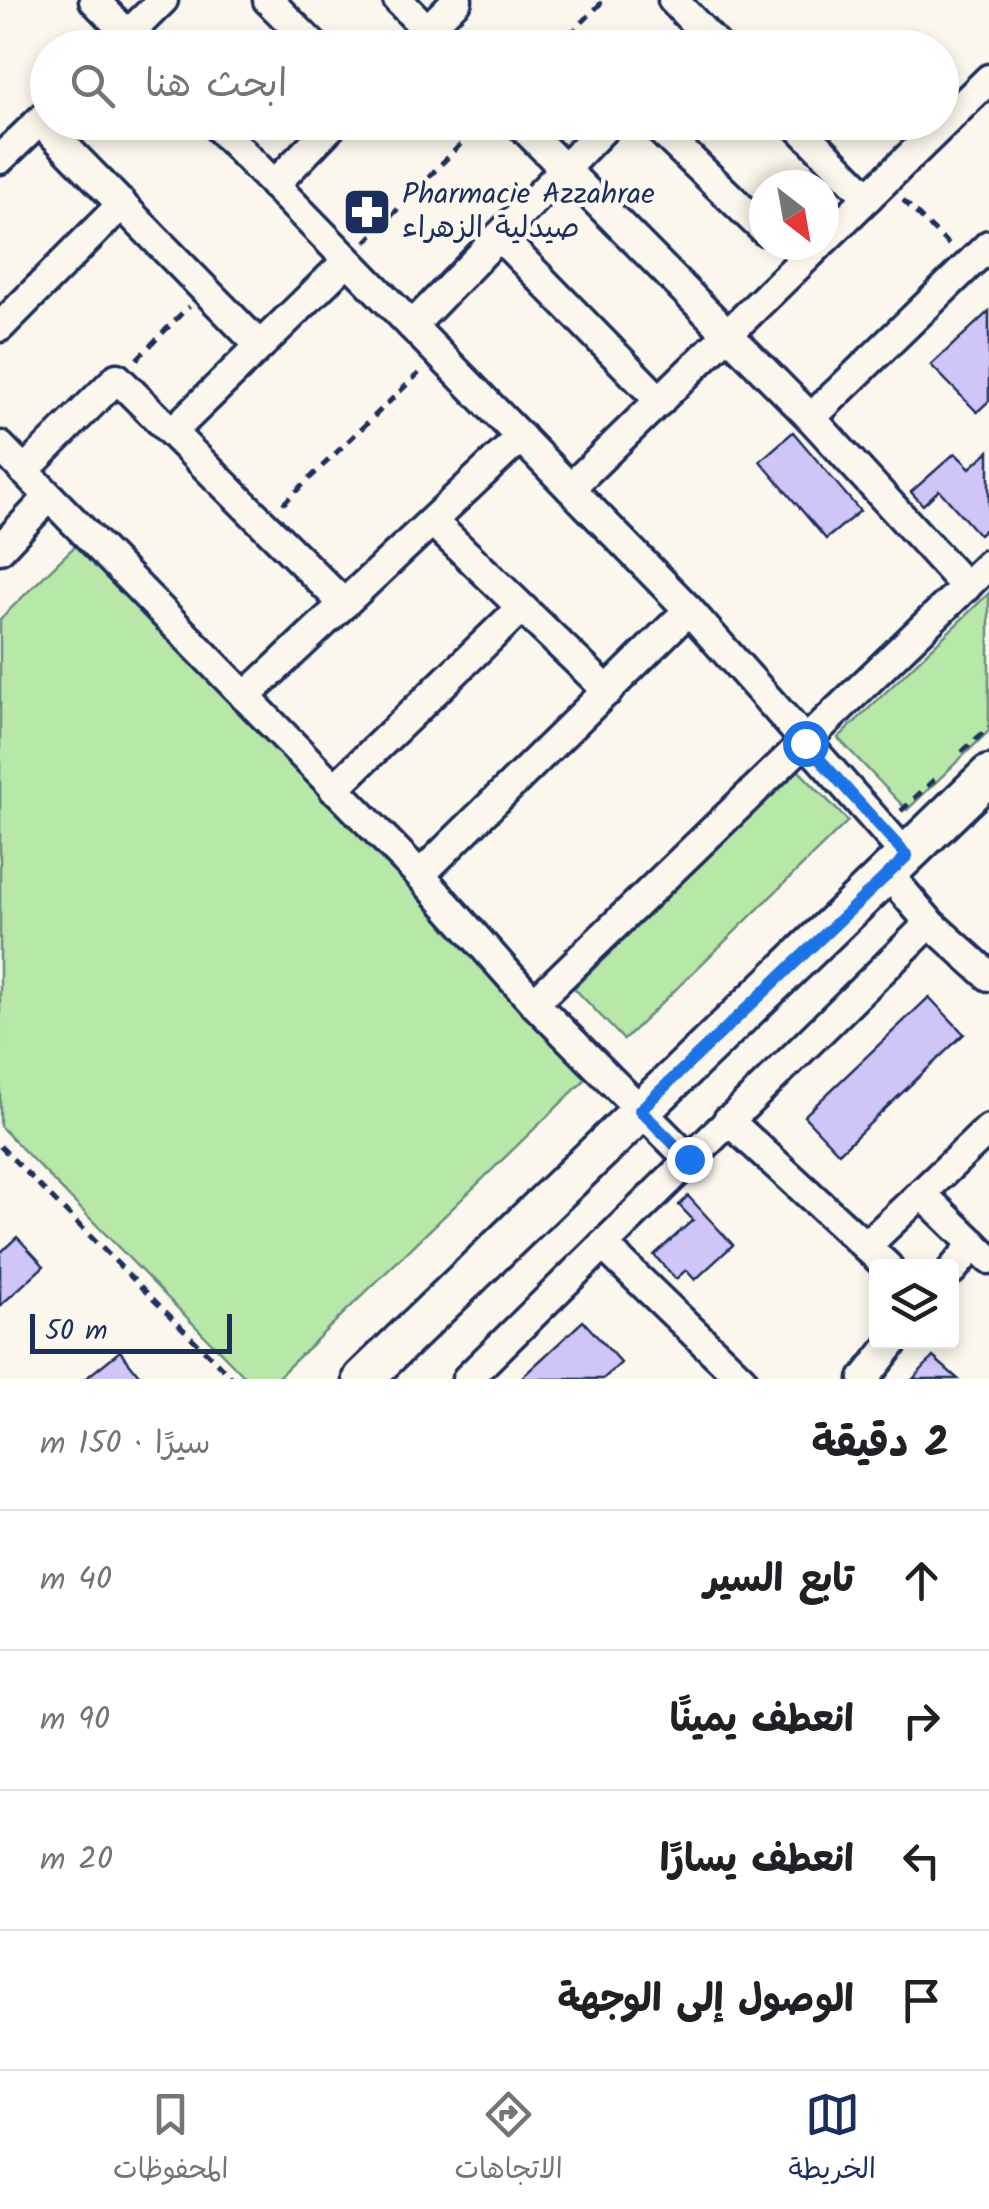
<!DOCTYPE html>
<html lang="ar">
<head>
<meta charset="utf-8">
<style>
  body { margin:0; font-family:Kalam,"Playpen Sans Arabic",sans-serif; background:#f2f2f2; color:#202124; direction:rtl }
  .controls { position:absolute; right:30px; bottom:30px; display:grid; overflow:hidden; border-radius:10px; box-shadow:0 5px 15px #0003 }
  .controls button { width:90px; height:90px; display:grid; place-items:center; padding:0; border:0; border-bottom:2px solid #e0e0e0; background:#fff; color:#202124; font:50px sans-serif }
  .compass { position:absolute; left:749px; top:170px; width:90px; height:90px; border-radius:50%; background:#fff; box-shadow:0 5px 15px #0003; rotate:149deg }
  .scale { position:absolute; left:30px; bottom:25px; width:202px; box-sizing:border-box; padding-left:10px; border:5px solid #1b2f5e; border-top:0; font-size:28px; line-height:35px; white-space:nowrap; color:#1b2f5e; -webkit-text-stroke:8px #fbf7ec; paint-order:stroke }
  .stop { position:absolute; width:30px; height:30px; margin:-22px; border:8px solid #1a73e8; border-radius:50%; background:#fff }
  .stop.end { background:#1a73e8; border-color:#fff; box-shadow:0 2px 10px #0008 }
  .list { margin:0; padding:0; list-style:none }
  h2 { display:flex; justify-content:space-between; align-items:center; height:130px; margin:0; padding:0 40px; font-size:42px }
  h2 small { font-size:32px; font-weight:400; color:#757577 }
  .list li { display:grid; grid-template-columns:65px 1fr auto; gap:30px; align-items:center; box-sizing:border-box; height:140px; padding:0 40px; border-top:2px solid #e0e0e0 }
  .list b { display:block; font-size:38px; white-space:nowrap }
  .list em { font-size:32px; font-style:normal; color:#757577 }
  .icon { flex:none; width:55px; height:55px; fill:none; stroke:currentColor; stroke-width:2; stroke-linecap:round; stroke-linejoin:round }
  .map { position:relative; flex:none; width:989px; height:1379px; overflow:hidden; direction:ltr }
  .search { position:absolute; background:#fff; box-shadow:0 5px 15px #0003; left:30px; right:30px; top:30px; height:110px; display:flex; align-items:center; gap:25px; box-sizing:border-box; padding:0 35px; border-radius:55px; color:#757577; font-size:38px }
  .sheet { height:690px; background:#fff }
  nav { display:flex; justify-content:space-around; align-items:center; box-sizing:border-box; height:140px; border-top:2px solid #e0e0e0; background:#fff; font-size:28px; color:#757577 }
  nav a { display:grid; justify-items:center; gap:5px }
  nav .on { color:#1b2f5e }
  .map>svg:first-child { display:block }
</style>
</head>
<body>
<div class="map">
<svg width="989" height="1379" viewBox="0 0 989 1379">
  <rect width="100%" height="100%" fill="#fbf7ec"/>
  <filter id="ink" filterUnits="userSpaceOnUse"><feTurbulence type="fractalNoise" baseFrequency=".01" numOctaves="2"/><feDisplacementMap in="SourceGraphic" scale="20" xChannelSelector="R" yChannelSelector="G"/><feConvolveMatrix kernelMatrix="1 2 1 2 8 2 1 2 1" color-interpolation-filters="sRGB"/></filter>
  <g filter="url(#ink)">
    <g fill="#b7e8a8" stroke="#698c83" stroke-width="2.5">
      <polygon points="78,543 593,1072 276,1379 247,1379 0,1126 0,619"/>
      <polygon points="989,593 989,731 907,810 838,738"/>
      <polygon points="798,770 848,821 624,1040 574,988"/>
    </g>
    <g fill="#cfc5f7" stroke="#1b2f5e" stroke-width="2.5">
      <polygon points="989,311 989,401 977,412 931,365"/>
      <polygon points="793,432 860,511 826,539 760,461"/>
      <polygon points="989,451 989,526 979,535 939,490 923,505 911,492 955,453 970,468"/>
      <polygon points="929,997 964,1034 839,1153 804,1116"/>
      <polygon points="688,1196 733,1245 695,1280 686,1270 676,1279 654,1255 693,1220 679,1205"/>
      <polygon points="17,1237 44,1266 0,1306 0,1253"/>
      <polygon points="583,1321 621,1363 603,1379 520,1379"/>
      <polygon points="120,1351 142,1379 85,1379"/>
      <polygon points="933,1357 958,1379 913,1379"/>
    </g>
    <g fill="none" stroke-linecap="round" stroke-linejoin="round">
      <g stroke="#1b2f5e" stroke-width="35">
        <g id="minor">
          <polyline points="94,0 139,46"/>
          <polyline points="268,0 316,48"/>
          <polyline points="398,0 445,48"/>
          <polyline points="673,0 719,48"/>
          <polyline points="114,48 163,0"/>
          <polyline points="409,48 457,0"/>
          <polyline points="40,121 260,346"/>
          <polyline points="213,122 689,610 907,856"/>
          <polyline points="518,122 811,418 966,587"/>
          <polyline points="652,122 764,230"/>
          <polyline points="794,122 868,197"/>
          <polyline points="0,159 48,113"/>
          <polyline points="274,185 335,122"/>
          <polyline points="499,236 660,401"/>
          <polyline points="824,240 989,79"/>
          <polyline points="412,326 610,122"/>
          <polyline points="0,327 122,204"/>
          <polyline points="811,418 989,245"/>
          <polyline points="172,432 347,261"/>
          <polyline points="0,446 420,875 534,1003 689,1159"/>
          <polyline points="24,471 117,378 344,604"/>
          <polyline points="570,488 819,245"/>
          <polyline points="433,522 608,691"/>
          <polyline points="0,549 49,497"/>
          <polyline points="245,697 521,437"/>
          <polyline points="334,789 521,608"/>
          <polyline points="888,874 930,923 989,976"/>
          <polyline points="420,875 689,610"/>
          <polyline points="534,1003 989,564"/>
          <polyline points="728,1120 887,1266"/>
          <polyline points="922,1194 989,1259"/>
          <polyline points="603,1245 742,1379"/>
          <polyline points="866,1246 989,1129"/>
          <polyline points="952,1270 974,1244"/>
          <polyline points="467,1379 930,923"/>
          <polyline points="864,1379 893,1342"/>
        </g>
      </g>
      <g stroke="#1b2f5e" stroke-width="45">
        <polyline id="secondary" points="363,1379 989,775"/>
      </g>
      <g stroke="#1b2f5e" stroke-width="5" stroke-dasharray="10 8" stroke-linecap="butt">
        <polyline points="557,48 604,0"/>
        <polyline points="903,200 952,248"/>
        <polyline points="366,242 482,122"/>
        <polyline points="137,359 189,306"/>
        <polyline points="283,504 419,373"/>
        <polyline points="962,752 989,727"/>
        <polyline points="901,811 940,774"/>
        <polyline points="0,1146 233,1379"/>
      </g>
      <use href="#minor" stroke="#fbf7ec" stroke-width="28"/>
      <use href="#secondary" stroke="#fbf7ec" stroke-width="38"/>
    </g>
  </g>
  <g fill="none" stroke-linecap="round" stroke-linejoin="round" filter="url(#ink)">
    <polyline stroke="#1a73e8" stroke-width="12" points="689,1159 640,1110 907,856 805,743"/>
  </g>
  <defs>
    <g id="pharmacy-square" transform="scale(2.5)"><rect x="-9" y="-9" width="18" height="18" rx="4" fill="#1b2f5e" stroke="#fbf7ec"/><path d="M-2-6h4v4h4v4h-4v4h-4v-4h-4v-4h4Z" fill="#fff"/></g>
  </defs>
  <g fill-rule="evenodd">
    <use href="#pharmacy-square" x="367" y="212"/>
  </g>
  <g text-anchor="middle" dominant-baseline="central" stroke-width="9" stroke-linejoin="round" paint-order="stroke">
    <g font-size="30" fill="#1b2f5e" stroke="#fbf7ec" text-anchor="start">
      <text x="402" y="195">Pharmacie Azzahrae<tspan x="402" dy="34">صيدلية الزهراء</tspan></text>
    </g>
  </g>
</svg>
<div class="controls">
<button><svg class="icon" aria-label="layers" viewBox="0 0 24 24"><path d="M12 4l9 5-9 5-9-5zM3 14l9 5 9-5"/></svg></button>
</div>
<svg class="compass" viewBox="-18 -18 36 36"><path d="M0-13l5 13h-10z" fill="#e53935"/><path d="M0 13l5-13h-10z" fill="#757577"/></svg>
<div class="scale">50 m</div>
<div class="stop" style="left:805px;top:743px"></div>
<div class="stop end" style="left:689px;top:1159px"></div>
<div class="search"><svg class="icon" aria-label="search" viewBox="0 0 24 24"><circle cx="10" cy="10" r="6"/><path d="M15 15l6 6"/></svg>ابحث هنا</div>
</div>
<section class="sheet">
<h2>2 دقيقة<small>سيرًا · 150 m</small></h2>
<ul class="list">
<li><svg class="icon" aria-label="ahead" viewBox="0 0 24 24"><path d="M12 20V5M6 11l6-6 6 6"/></svg><div><b>تابع السير</b></div><em>40 m</em></li>
<li><svg class="icon" aria-label="right" viewBox="0 0 24 24"><path d="M7 20v-9h11M14 6l5 5-5 5"/></svg><div><b>انعطف يمينًا</b></div><em>90 m</em></li>
<li><svg class="icon" aria-label="left" viewBox="0 0 24 24"><path d="M17 20v-9H6M10 6l-5 5 5 5"/></svg><div><b>انعطف يسارًا</b></div><em>20 m</em></li>
<li><svg class="icon" aria-label="arrive" viewBox="0 0 24 24"><path d="M6 21V4h12l-3 4 3 4H6"/></svg><div><b>الوصول إلى الوجهة</b></div></li>
</ul>
</section>
<nav>
<a class="on"><svg class="icon" aria-label="map" viewBox="0 0 24 24"><path d="M3 6l6-2 6 2 6-2v14l-6 2-6-2-6 2zM9 4v14M15 6v14"/></svg>الخريطة</a>
<a><svg class="icon" aria-label="directions" viewBox="0 0 24 24"><path d="M12 3l9 9-9 9-9-9zM9 14v-3h6M13 9l2 2-2 2"/></svg>الاتجاهات</a>
<a><svg class="icon" aria-label="saved" viewBox="0 0 24 24"><path d="M7 4h10v16l-5-4-5 4z"/></svg>المحفوظات</a>
</nav>
</body>
</html>
